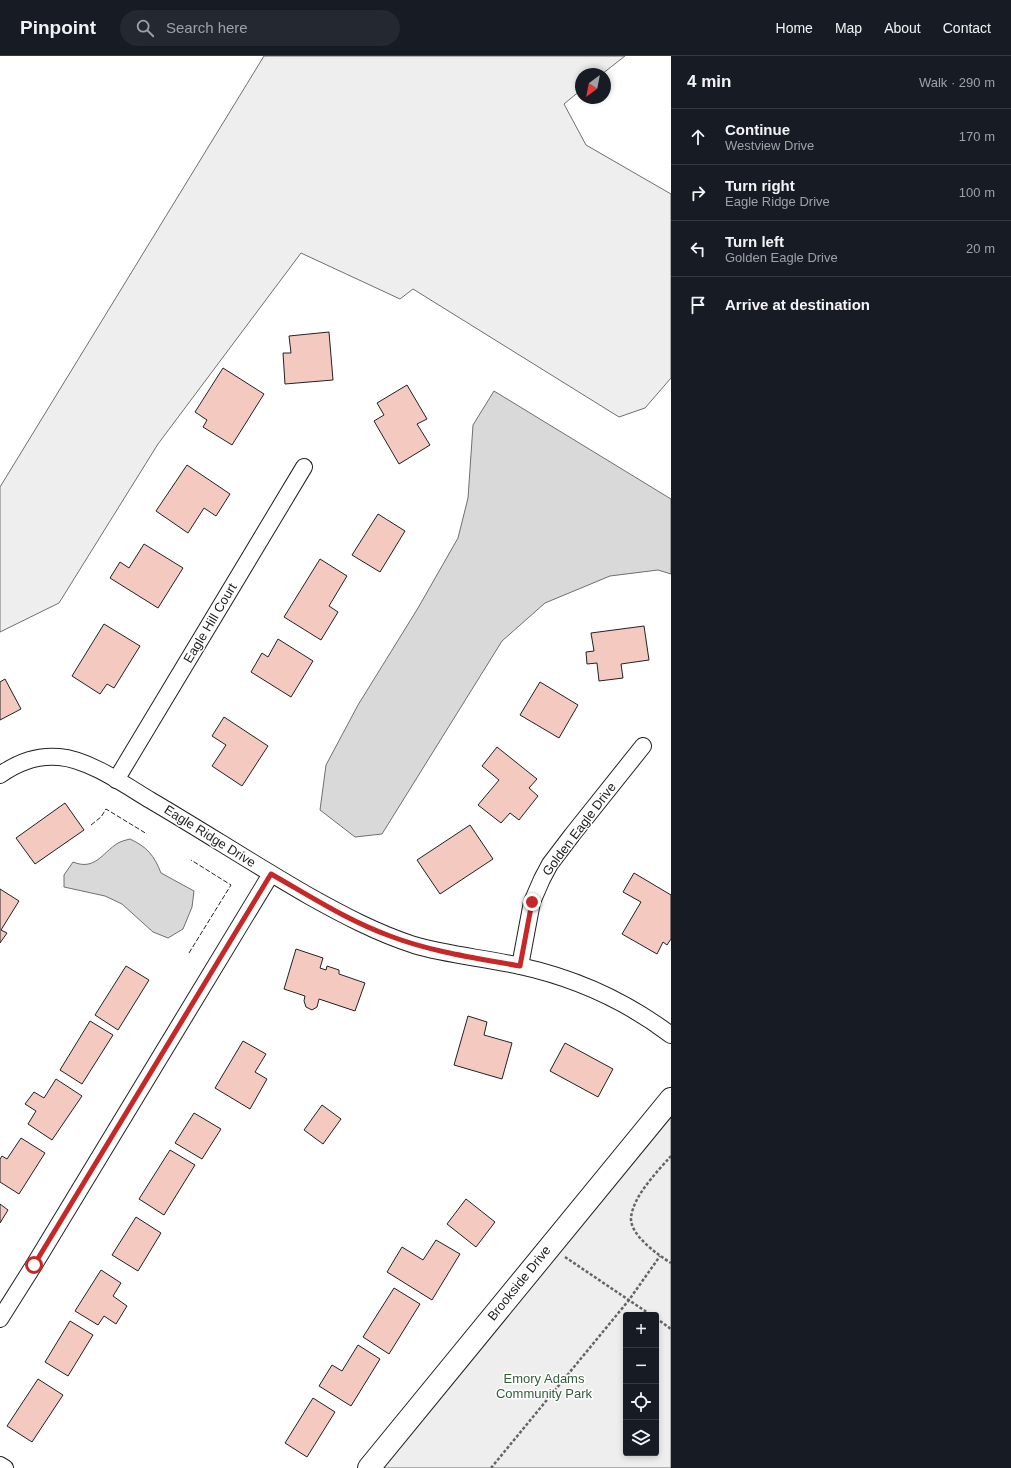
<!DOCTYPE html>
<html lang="en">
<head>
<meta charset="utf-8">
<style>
  body { margin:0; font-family:Arial,sans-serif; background:#242831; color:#f1f3f6 }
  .controls { position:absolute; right:12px; bottom:12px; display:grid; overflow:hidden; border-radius:4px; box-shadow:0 2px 6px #0003 }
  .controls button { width:36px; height:36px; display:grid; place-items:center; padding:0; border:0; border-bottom:1px solid #363941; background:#171b24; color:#f1f3f6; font:20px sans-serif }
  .compass { position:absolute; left:575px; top:12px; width:36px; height:36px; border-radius:50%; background:#171b24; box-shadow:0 2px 6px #0003; rotate:212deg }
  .stop { position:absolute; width:12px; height:12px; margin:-9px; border:3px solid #c62828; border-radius:50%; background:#fff }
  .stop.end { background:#c62828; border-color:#fff; box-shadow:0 1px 4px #0008 }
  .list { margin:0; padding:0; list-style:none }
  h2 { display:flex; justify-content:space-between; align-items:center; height:52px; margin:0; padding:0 16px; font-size:17px }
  h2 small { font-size:13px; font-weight:400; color:#9ea1a6 }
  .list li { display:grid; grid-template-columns:26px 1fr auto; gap:12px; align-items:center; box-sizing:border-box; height:56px; padding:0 16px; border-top:1px solid #363941 }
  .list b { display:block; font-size:15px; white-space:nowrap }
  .list p { margin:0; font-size:13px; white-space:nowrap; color:#9ea1a6 }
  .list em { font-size:13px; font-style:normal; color:#9ea1a6 }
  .icon { flex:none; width:22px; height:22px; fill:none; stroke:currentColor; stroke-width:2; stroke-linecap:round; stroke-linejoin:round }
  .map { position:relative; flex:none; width:671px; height:1412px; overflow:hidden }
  header { display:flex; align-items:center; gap:24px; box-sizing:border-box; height:56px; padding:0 20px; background:#171b24; border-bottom:1px solid #363941 }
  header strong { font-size:19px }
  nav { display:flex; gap:22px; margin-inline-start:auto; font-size:14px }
  .search { width:280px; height:36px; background:#242831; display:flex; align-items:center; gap:10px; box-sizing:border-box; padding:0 14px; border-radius:22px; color:#9ea1a6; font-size:15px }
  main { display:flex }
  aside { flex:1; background:#171b24 }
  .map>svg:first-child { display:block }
</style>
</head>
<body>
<header>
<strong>Pinpoint</strong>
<div class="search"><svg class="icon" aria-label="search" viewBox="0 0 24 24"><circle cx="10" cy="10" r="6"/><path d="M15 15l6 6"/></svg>Search here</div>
<nav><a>Home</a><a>Map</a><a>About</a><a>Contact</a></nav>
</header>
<main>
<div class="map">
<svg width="671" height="1412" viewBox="0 0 671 1412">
  <rect width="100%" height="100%" fill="#fff"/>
  <g fill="#eee" stroke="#6f6f6f" fill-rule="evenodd">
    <polygon points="264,0 625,0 602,18 581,18 581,34 564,48 586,89 671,138 671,322 645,352 619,361 413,233 400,243 301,197 158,388 59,547 0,576 0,431"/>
    <path d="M 671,1044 L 671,1412 L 369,1412 ZM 626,1259 L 656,1259 L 656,1397 L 626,1397 Z"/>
  </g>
  <g fill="#d9d9d9" stroke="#6f6f6f">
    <polygon points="494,335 671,443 671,518 658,514 610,520 545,547 502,585 382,778 355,781 320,754 326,709 358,649 418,552 458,482 468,442 473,369"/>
    <path d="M 130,783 C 147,791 154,799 161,817 L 194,835 L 192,851 L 183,873 L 168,882 L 153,876 L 122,848 L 105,840 L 64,831 L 64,819 L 73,806 C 95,815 102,797 118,787 C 122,785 126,784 130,783 Z"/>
  </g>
  <g fill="#f3c9c0" stroke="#222">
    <polygon points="329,276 333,324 285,328 283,297 291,297 289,280"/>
    <polygon points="223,312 264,338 232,389 203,371 207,364 195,356"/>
    <polygon points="407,329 427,363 417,368 430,389 399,408 374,365 384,359 377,347"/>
    <polygon points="187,409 230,438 216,460 204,452 188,477 156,455"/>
    <polygon points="378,458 405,475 380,516 352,499"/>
    <polygon points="144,488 183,512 158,552 110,522 120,506 129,512"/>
    <polygon points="320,503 347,520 329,550 338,556 321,584 284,561"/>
    <polygon points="104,568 140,590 114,632 107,628 100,638 72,620"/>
    <polygon points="644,570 649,604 621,608 623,622 599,625 597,607 587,608 586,596 594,595 591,577"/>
    <polygon points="278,583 313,605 291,641 251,616 262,597 268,601"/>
    <polygon points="5,623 21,653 0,664 0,626"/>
    <polygon points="540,626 578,649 559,682 520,659"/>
    <polygon points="224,661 268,690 242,730 212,710 226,689 212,680"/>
    <polygon points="497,691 537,723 529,732 538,740 519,764 510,757 501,767 478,749 499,724 482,710"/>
    <polygon points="65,747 84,774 35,808 16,782"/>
    <polygon points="470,769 493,803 440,838 417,804"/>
    <polygon points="634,817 671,839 671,883 667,889 663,886 657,898 622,878 641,846 623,836"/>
    <polygon points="0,833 19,845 1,874 7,877 0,887"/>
    <polygon points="296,893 323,902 320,912 326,914 327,910 339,914 339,918 365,927 355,955 319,943 317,951 312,954 306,951 304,945 305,940 284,933"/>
    <polygon points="126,910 149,924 118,974 95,959"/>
    <polygon points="468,960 487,966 484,979 512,987 502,1023 454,1009"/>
    <polygon points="90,965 113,979 82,1028 60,1014"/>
    <polygon points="243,985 266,998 255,1016 267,1023 250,1053 215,1032"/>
    <polygon points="565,987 613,1013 598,1041 550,1015"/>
    <polygon points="56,1023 82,1040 52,1084 28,1068 36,1055 25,1048 34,1036 44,1042"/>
    <polygon points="322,1049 341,1063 323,1088 304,1074"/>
    <polygon points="194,1057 221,1073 202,1103 175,1087"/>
    <polygon points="21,1082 45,1097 19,1138 0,1126 0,1103 2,1100 7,1103"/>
    <polygon points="170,1094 195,1109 164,1159 139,1143"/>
    <polygon points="466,1143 495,1166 476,1191 447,1168"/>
    <polygon points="0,1148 8,1154 0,1167"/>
    <polygon points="136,1161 161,1177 138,1215 112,1199"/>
    <polygon points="436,1184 460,1198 432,1244 387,1216 402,1191 423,1204"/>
    <polygon points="101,1214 121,1227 113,1240 127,1250 116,1268 104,1260 98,1269 75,1255"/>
    <polygon points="394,1232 420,1248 389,1298 363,1281"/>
    <polygon points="70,1265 93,1279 68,1320 45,1306"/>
    <polygon points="358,1289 380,1303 351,1350 319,1330 332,1309 342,1315"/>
    <polygon points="38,1323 63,1339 32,1386 7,1370"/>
    <polygon points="313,1342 335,1356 307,1401 285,1387"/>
  </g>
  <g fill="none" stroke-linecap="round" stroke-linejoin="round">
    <g stroke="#222" stroke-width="18">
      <g id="street">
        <path d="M 0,719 C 18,706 37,699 59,701 C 88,703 125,729 150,744 C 203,775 255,809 309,840 C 343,859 377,877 414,889 C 448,899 485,902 520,910 C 575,922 626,945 671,979"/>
        <polyline points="116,724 304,411"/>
        <polyline points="520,910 532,846 542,823 550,808 572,779 643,690"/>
        <polyline points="0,1263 34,1209 271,818"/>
        <polyline points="0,1409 5,1412"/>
      </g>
    </g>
    <g stroke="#222" stroke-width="24">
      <polyline id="secondary" points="369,1412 671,1043"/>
    </g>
    <g stroke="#646464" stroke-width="2.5" stroke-dasharray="3 2" stroke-linecap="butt">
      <path d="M 671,1100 C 657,1116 633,1140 631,1162 C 630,1179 658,1199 671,1207"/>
      <polyline points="565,1201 651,1259"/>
      <polyline points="656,1262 671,1273"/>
      <polyline points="491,1412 629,1244 660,1200"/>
    </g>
    <use href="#street" stroke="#fff" stroke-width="16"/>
    <use href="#secondary" stroke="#fff" stroke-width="22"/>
    <g stroke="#222" stroke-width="1" stroke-dasharray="5 2" stroke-linecap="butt">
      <polyline points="91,769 101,761 106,753 147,778"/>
      <polyline points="189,897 231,829 191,804"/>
    </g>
  </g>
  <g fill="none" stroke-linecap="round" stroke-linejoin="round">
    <path stroke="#c62828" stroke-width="5" d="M 34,1209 L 271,818 C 310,840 348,865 390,880 C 432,896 476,902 520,910 L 532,846"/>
  </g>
  <g text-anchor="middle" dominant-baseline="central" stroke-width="3" stroke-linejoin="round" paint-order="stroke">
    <g font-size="13" fill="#222" stroke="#fff">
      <text transform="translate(210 567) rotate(-59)">Eagle Hill Court</text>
      <text transform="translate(579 773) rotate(-53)">Golden Eagle Drive</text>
      <text transform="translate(210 780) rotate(32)">Eagle Ridge Drive</text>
      <text transform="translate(519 1227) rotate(-51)">Brookside Drive</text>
    </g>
    <g font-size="13" fill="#2f5e38" stroke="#fff">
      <text x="544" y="1322">Emory Adams<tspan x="544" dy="15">Community Park</tspan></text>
    </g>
  </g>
</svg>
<div class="controls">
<button>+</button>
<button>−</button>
<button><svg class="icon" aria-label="locate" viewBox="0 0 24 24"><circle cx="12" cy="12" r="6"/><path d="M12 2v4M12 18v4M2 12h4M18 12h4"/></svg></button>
<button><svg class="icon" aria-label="layers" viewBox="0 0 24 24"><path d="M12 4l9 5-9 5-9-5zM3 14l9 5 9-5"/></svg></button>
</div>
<svg class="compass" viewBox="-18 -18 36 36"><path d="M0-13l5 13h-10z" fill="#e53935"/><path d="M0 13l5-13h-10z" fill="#9ea1a6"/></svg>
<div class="stop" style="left:34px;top:1209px"></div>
<div class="stop end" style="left:532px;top:846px"></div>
</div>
<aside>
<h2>4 min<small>Walk · 290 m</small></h2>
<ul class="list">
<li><svg class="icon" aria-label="ahead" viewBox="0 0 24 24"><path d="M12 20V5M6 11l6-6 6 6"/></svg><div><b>Continue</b><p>Westview Drive</p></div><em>170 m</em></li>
<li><svg class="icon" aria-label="right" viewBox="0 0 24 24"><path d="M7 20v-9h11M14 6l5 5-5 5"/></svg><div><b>Turn right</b><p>Eagle Ridge Drive</p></div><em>100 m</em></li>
<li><svg class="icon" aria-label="left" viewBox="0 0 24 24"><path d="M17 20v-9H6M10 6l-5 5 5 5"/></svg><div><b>Turn left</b><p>Golden Eagle Drive</p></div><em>20 m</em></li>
<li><svg class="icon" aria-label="arrive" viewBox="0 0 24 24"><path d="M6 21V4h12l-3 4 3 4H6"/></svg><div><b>Arrive at destination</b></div></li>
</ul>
</aside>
</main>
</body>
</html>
